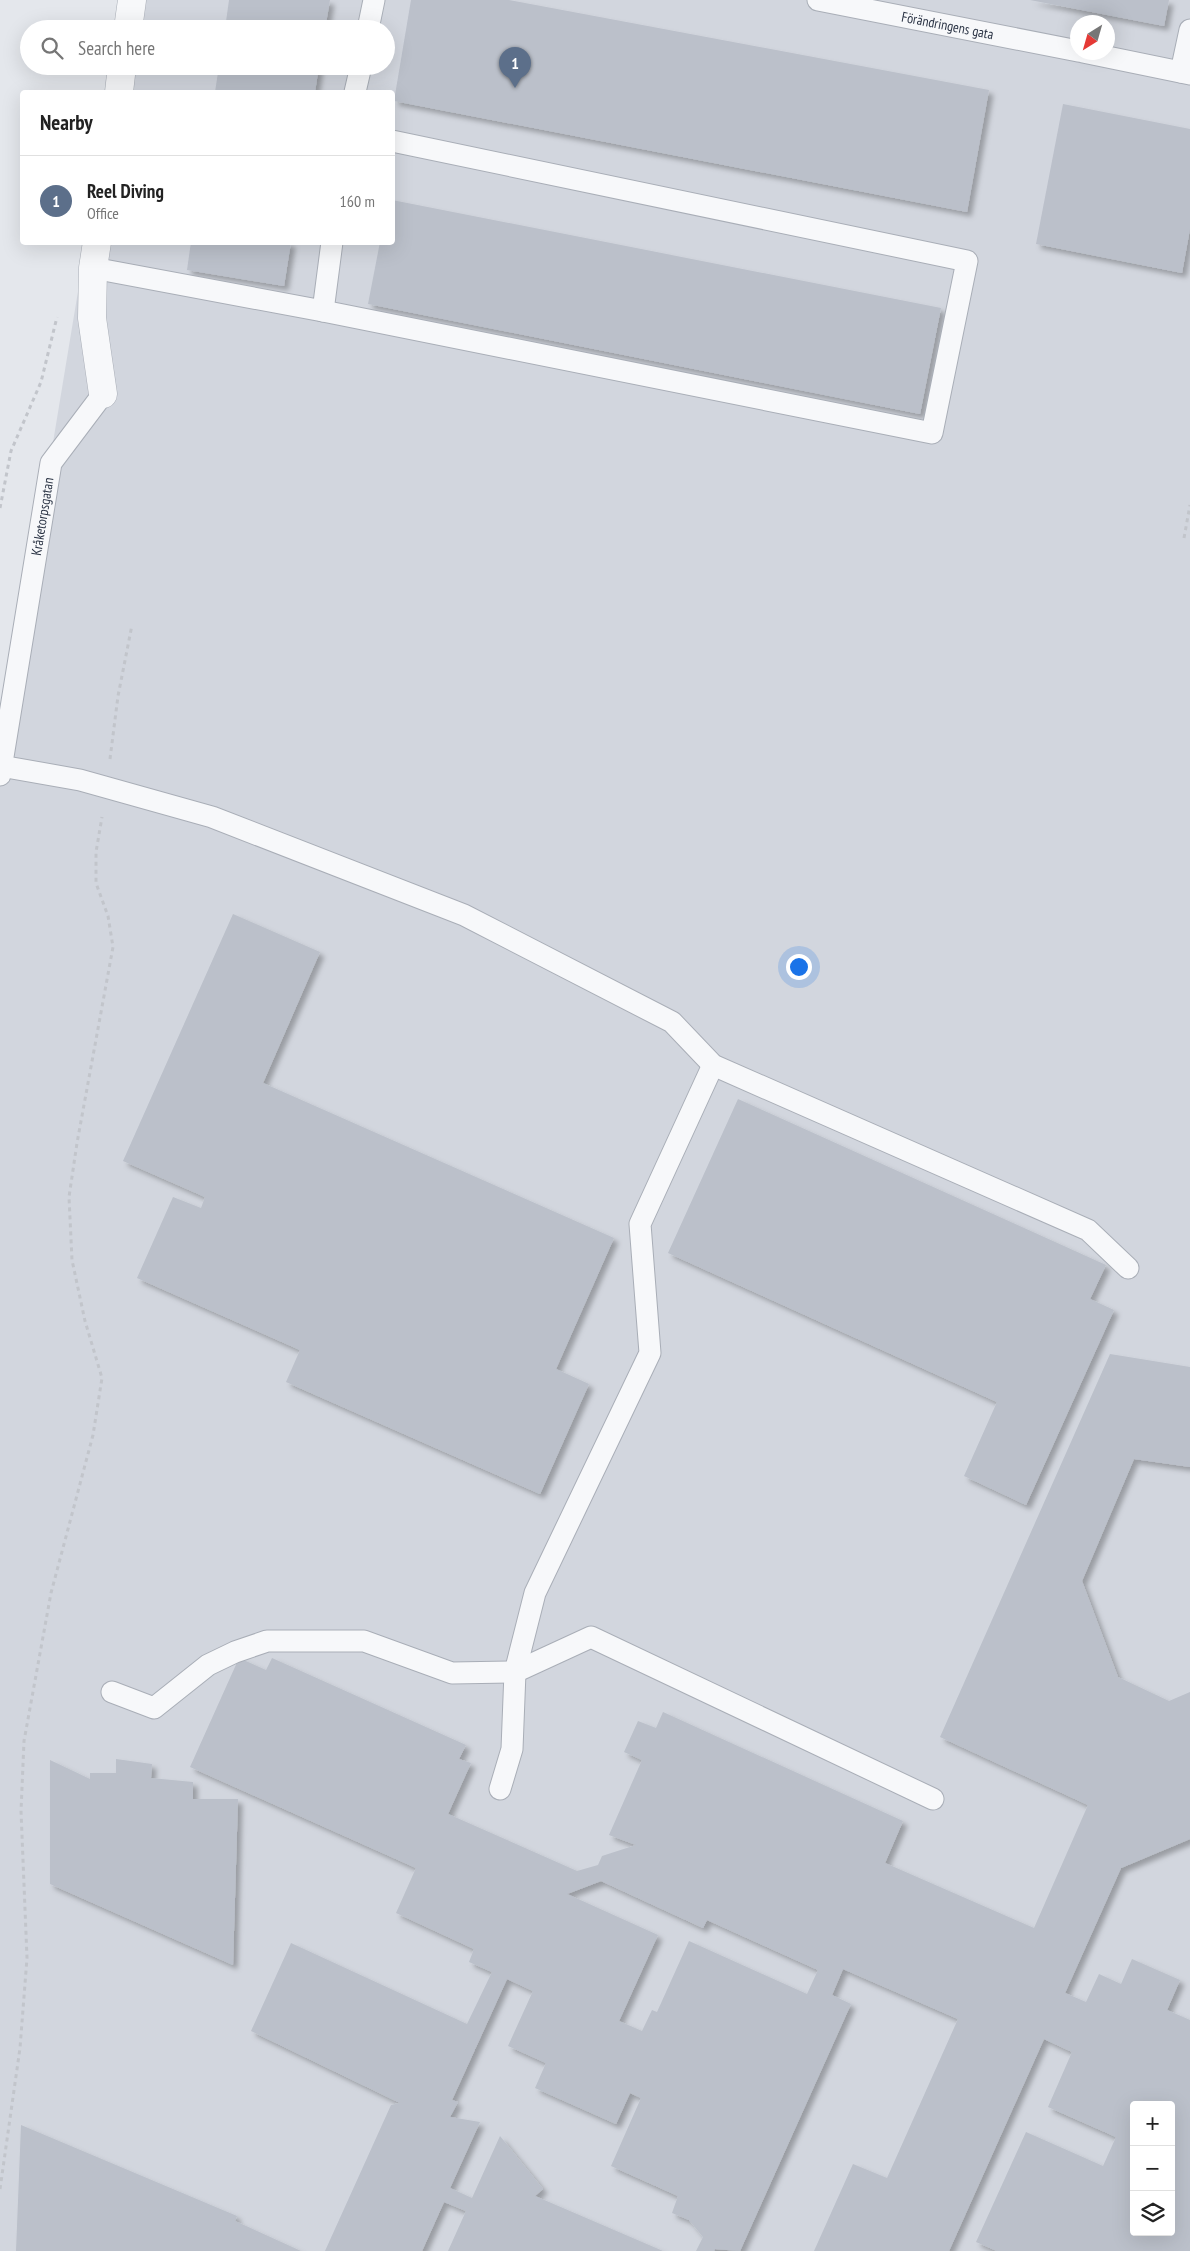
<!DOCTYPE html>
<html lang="en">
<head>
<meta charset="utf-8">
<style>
  body { margin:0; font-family:"PT Sans Narrow",sans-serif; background:#f2f2f2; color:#222 }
  .controls { position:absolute; right:15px; bottom:15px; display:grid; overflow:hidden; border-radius:5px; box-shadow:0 5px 20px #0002 }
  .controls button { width:45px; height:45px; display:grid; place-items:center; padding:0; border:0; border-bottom:1px solid #e0e0e0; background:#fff; color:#222; font:25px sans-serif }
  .compass { position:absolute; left:1070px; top:15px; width:45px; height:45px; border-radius:50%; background:#fff; box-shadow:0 5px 20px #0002; rotate:217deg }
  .you { position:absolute; left:798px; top:966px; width:18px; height:18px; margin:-12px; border:4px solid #fff; border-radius:50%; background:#1a73e8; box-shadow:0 0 0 8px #1a73e833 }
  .badge { display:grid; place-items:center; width:32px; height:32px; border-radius:50%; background:#d1495b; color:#fff; font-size:16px; font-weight:700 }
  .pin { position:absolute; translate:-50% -41px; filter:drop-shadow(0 1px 2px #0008) }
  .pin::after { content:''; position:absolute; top:26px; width:18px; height:15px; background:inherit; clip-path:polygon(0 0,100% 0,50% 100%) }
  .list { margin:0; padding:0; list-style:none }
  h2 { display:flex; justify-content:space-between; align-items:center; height:65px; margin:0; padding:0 20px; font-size:21px }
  h2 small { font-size:16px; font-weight:400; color:#767676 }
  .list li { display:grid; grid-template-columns:32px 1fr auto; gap:15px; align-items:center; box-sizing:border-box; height:90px; padding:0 20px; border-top:1px solid #e0e0e0 }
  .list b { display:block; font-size:19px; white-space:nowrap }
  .list p { margin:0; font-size:16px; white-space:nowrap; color:#767676 }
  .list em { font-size:16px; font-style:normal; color:#767676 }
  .icon { flex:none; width:28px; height:28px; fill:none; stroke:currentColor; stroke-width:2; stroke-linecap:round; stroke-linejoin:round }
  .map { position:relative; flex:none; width:1190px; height:2251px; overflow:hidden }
  .search { position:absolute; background:#fff; box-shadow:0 5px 20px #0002; left:20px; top:20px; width:375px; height:55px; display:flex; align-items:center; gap:12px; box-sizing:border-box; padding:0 18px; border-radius:28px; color:#767676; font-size:19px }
  .panel { position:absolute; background:#fff; box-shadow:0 5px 20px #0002; left:20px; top:90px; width:375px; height:155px; border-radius:5px }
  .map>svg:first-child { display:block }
</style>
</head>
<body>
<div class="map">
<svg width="1190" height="2251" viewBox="0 0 1190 2251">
  <defs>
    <filter id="shadow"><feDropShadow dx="4.5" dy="4.5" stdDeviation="2.5" flood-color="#0004"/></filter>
  </defs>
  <rect width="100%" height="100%" fill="#e4e7ec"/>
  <path fill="#d2d6de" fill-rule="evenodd" d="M 123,0 L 1190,0 L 1190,2251 L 0,2251 L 0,763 L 86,243 L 392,242 L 392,92 L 111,92 L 114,66 L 386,66 L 386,29 L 119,29 ZM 1078,22 L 1108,22 L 1108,52 L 1078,52 ZM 1134,2105 L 1171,2105 L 1171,2232 L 1134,2232 Z"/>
  <g fill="#bbc0ca" fill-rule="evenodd" filter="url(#shadow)">
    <polygon points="229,0 330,0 325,29 225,29"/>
    <polygon points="411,0 509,0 989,90 967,212 394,101"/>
    <polygon points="1030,0 1169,0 1164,26"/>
    <polygon points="219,66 319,66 315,92 215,92"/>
    <polygon points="1063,104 1190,129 1190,229 1182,273 1036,244"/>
    <polygon points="392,200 941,308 920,414 368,304 380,242 392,242"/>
    <polygon points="191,242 291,242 284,286 187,270"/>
    <polygon points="233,914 320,952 263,1083 614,1238 556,1369 589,1384 540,1494 286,1382 300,1350 137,1278 173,1197 201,1208 205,1197 123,1161"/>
    <polygon points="738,1099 1106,1265 1090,1299 1114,1310 1026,1505 964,1476 997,1402 668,1253"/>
    <path d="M 1110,1354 L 1190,1367 L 1190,1467 L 1134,1459 L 1082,1581 L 1118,1677 L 1169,1701 L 1190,1692 L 1190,1839 L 1121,1868 L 1065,1993 L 1086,2002 L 1099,1974 L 1121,1984 L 1132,1959 L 1180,1980 L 1167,2010 L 1190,2020 L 1190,2251 L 997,2251 L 976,2242 L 1026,2132 L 1103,2166 L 1116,2137 L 1048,2107 L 1072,2052 L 1044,2039 L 949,2251 L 814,2251 L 853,2164 L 887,2178 L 958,2019 L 843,1969 L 832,1995 L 851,2004 L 740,2251 L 715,2249 L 714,2251 L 696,2251 L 703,2237 L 689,2220 L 672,2213 L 678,2196 L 611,2166 L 641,2098 L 630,2093 L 616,2124 L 535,2088 L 546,2063 L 508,2046 L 533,1991 L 507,1979 L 452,2100 L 458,2102 L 450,2117 L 480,2122 L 450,2188 L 472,2198 L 500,2136 L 543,2189 L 535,2196 L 663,2251 L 448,2251 L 466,2211 L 444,2202 L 422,2251 L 325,2251 L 391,2105 L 400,2103 L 251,2031 L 291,1943 L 467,2024 L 492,1972 L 469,1962 L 474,1949 L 396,1913 L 416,1868 L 190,1767 L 239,1658 L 266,1670 L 272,1658 L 466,1745 L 459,1759 L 471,1763 L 448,1814 L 577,1871 L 598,1865 L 602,1856 L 636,1845 L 609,1835 L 642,1760 L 624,1752 L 638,1721 L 656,1728 L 663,1712 L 903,1821 L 885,1863 L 1034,1928 L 1088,1805 L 940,1737 ZM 601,1881 L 703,1928 L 707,1920 L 818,1970 L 807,1994 L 689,1941 L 657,2012 L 652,2010 L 642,2031 L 619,2021 L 658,1935 L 567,1894 ZM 1134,2105 L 1171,2105 L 1171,2232 L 1134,2232 Z"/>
    <polygon points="116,1759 152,1764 151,1778 193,1782 193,1799 238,1799 233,1965 50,1884 50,1760 90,1779 90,1773 116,1773"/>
    <polygon points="21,2125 237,2216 235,2221 301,2251 16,2251"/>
  </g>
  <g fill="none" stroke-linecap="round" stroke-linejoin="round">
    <g stroke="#a9aeb7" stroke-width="23">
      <g id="service">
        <path id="s1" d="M 818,0 L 1078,51"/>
        <polyline points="368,29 374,0"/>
        <polyline points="1083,52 1190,74"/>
        <polyline points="1181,72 1190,30"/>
        <polyline points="355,92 361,66"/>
        <polyline points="93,268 323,311 332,242"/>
        <polyline points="323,311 932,433 967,261 392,141"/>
        <polyline points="1,766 80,780 212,817 464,915 672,1022 713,1065 1088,1230 1128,1268"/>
        <path id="s2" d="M 0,775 L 51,463 L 103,394"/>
        <polyline points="112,1692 154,1708 208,1665 235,1652 267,1641 364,1641 452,1673 515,1672 591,1637 933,1799"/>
        <polyline points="500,1789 512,1749 515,1672 535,1593 650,1353 640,1224 713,1065"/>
      </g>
    </g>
    <g stroke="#a9aeb7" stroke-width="29">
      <g id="minor">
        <polyline points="128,29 132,0"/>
        <polyline points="119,92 122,66"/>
        <polyline points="97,242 93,268 92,318 103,394"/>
      </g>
    </g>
    <g stroke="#c2c5cb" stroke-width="3" stroke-dasharray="4 4" stroke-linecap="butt">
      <polyline points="0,508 11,451 41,382 57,317"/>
      <polyline points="1184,538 1190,505"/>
      <polyline points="110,759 118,696 132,625"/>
      <polyline points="0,2189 20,2048 27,1958 21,1811 24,1741 51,1593 93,1435 102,1378 85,1321 72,1260 69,1197 77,1143 113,947 108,916 96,883 96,852 102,817"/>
    </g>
    <use href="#service" stroke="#f7f8fa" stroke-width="21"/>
    <use href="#minor" stroke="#f7f8fa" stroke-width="28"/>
  </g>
  <g text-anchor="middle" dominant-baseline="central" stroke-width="4.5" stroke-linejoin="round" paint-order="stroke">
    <g font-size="14" fill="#2b3445" stroke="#f4f6f9">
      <text stroke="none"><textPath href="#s1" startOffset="132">Förändringens gata</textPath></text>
      <text stroke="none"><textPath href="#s2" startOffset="262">Kråketorpsgatan</textPath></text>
    </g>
  </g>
</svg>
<div class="controls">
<button>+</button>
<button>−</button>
<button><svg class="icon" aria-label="layers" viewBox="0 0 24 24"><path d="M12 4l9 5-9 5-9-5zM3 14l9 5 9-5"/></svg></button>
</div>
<svg class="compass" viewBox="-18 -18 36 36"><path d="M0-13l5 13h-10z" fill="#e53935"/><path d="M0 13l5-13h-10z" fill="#767676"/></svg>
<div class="you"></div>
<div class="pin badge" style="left:515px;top:88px;background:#5c6f8a">1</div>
<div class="search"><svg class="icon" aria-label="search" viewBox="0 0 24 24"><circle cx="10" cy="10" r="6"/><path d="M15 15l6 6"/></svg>Search here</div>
<section class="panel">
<h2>Nearby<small></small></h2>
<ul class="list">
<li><span class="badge" style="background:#5c6f8a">1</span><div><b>Reel Diving</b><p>Office</p></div><em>160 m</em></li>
</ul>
</section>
</div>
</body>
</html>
